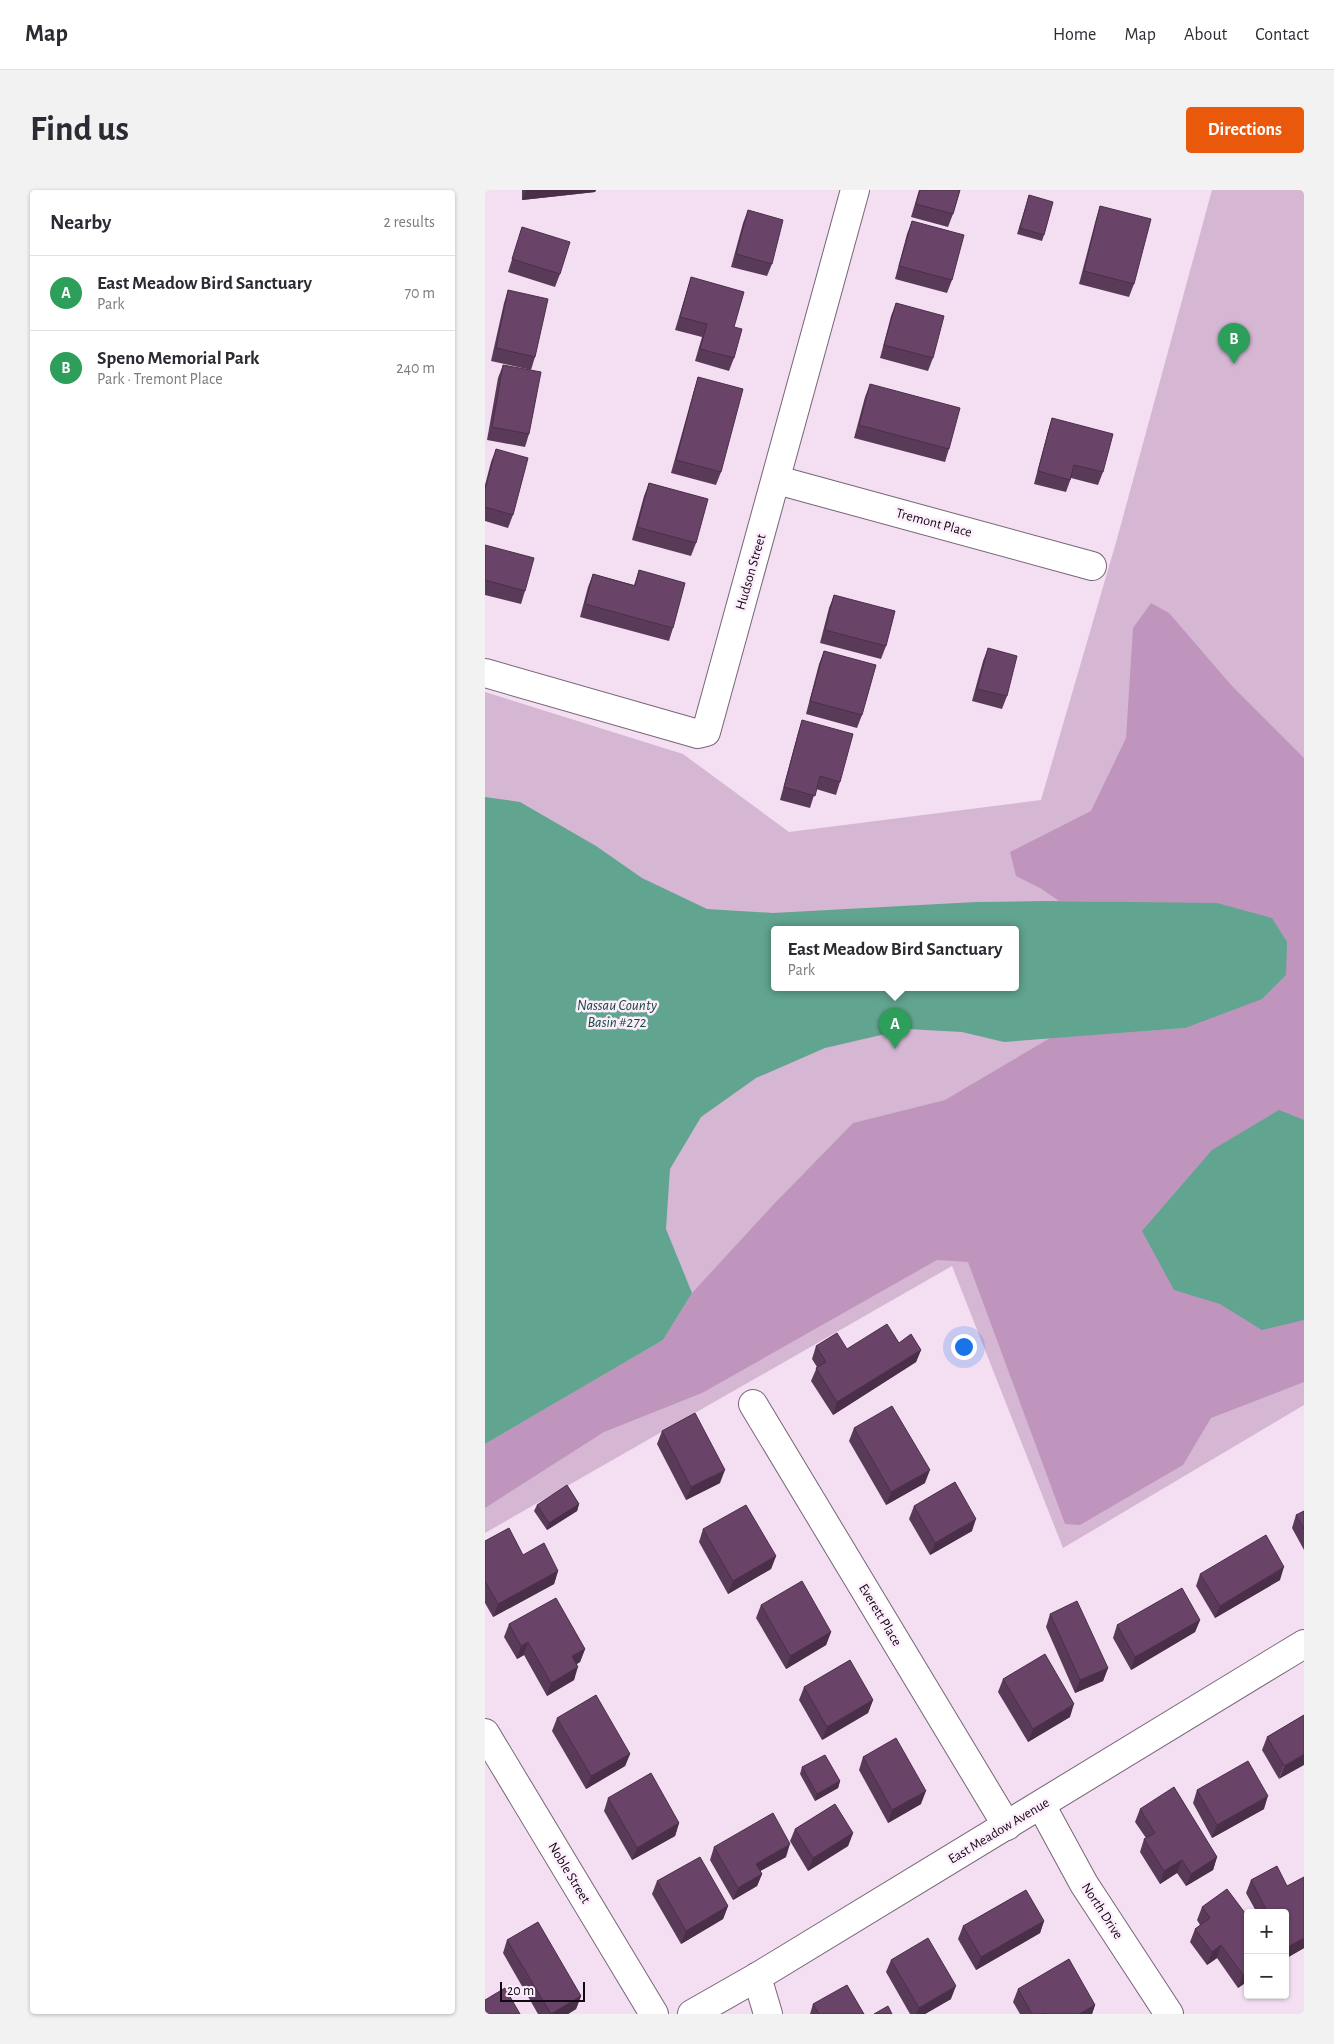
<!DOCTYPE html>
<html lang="en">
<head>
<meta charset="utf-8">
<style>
  body { margin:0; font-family:"Alegreya Sans",sans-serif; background:#f2f2f3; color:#2b2b33 }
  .controls { position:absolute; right:15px; bottom:15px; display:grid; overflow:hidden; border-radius:5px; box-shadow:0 1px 4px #0004 }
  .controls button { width:45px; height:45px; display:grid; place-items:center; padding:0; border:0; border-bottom:1px solid #e1e1e2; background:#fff; color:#2b2b33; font:25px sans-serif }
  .scale { position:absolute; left:15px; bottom:12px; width:85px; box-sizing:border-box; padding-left:5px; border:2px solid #110b11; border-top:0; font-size:14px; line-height:18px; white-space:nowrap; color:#110b11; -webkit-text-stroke:4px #fdedfd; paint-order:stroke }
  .you { position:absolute; left:478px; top:1156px; width:18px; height:18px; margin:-12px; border:4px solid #fff; border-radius:50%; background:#1a73e8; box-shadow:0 0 0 8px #1a73e833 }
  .badge { display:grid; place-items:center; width:32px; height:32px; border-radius:50%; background:#ea580c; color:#fff; font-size:16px; font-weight:700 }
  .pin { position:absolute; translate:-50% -41px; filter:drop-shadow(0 1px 2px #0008) }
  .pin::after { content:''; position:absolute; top:26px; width:18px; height:15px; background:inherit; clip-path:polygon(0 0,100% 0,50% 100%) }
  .popup { position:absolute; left:286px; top:736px; width:248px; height:65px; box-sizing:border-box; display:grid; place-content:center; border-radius:5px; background:#fff; filter:drop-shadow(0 1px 4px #0005); font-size:16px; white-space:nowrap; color:#7c7c81 }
  .popup b { font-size:19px; color:#2b2b33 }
  .popup::after { content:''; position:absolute; left:50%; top:100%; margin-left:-10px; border:10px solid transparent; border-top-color:#fff }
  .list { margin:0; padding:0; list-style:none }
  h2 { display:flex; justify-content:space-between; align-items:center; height:65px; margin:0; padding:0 20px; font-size:21px }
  h2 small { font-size:16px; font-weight:400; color:#7c7c81 }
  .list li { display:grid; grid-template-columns:32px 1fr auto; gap:15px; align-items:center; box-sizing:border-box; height:75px; padding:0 20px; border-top:1px solid #e1e1e2 }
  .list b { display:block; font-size:19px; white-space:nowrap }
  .list p { margin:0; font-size:16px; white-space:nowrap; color:#7c7c81 }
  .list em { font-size:16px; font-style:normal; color:#7c7c81 }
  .map { position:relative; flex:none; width:819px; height:1824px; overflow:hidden; border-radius:5px }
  header { display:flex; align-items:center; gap:30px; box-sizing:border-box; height:70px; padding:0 25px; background:#fff; border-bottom:1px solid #e1e1e2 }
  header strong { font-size:24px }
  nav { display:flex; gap:28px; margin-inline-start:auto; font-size:18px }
  .intro { display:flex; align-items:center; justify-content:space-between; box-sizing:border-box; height:120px; padding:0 30px }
  h1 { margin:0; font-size:35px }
  .button { padding:12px 22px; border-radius:5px; background:#ea580c; color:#fff; font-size:18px; font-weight:700 }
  main { display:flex; gap:30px; padding:0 30px }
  aside { flex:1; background:#fff; border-radius:5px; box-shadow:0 1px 4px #0004 }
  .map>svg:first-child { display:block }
</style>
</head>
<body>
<header>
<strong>Map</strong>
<nav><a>Home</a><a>Map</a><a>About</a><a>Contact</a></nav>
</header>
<div class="intro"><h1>Find us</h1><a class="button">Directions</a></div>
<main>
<aside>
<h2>Nearby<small>2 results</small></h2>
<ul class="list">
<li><span class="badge" style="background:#2e9e5b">A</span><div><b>East Meadow Bird Sanctuary</b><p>Park</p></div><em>70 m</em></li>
<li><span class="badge" style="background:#2e9e5b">B</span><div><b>Speno Memorial Park</b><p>Park · Tremont Place</p></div><em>240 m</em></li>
</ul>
</aside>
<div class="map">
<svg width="819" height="1824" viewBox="0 0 819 1824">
  <rect width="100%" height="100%" fill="#f3def2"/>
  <path fill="#d5b7d4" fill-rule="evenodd" d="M 727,0 L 819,0 L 819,1215 L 578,1358 L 467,1076 L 0,1343 L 0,502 L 198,564 L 304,642 L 556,610 L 632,349 ZM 290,740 L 530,740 L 530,798 L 290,798 Z"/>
  <polygon fill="#bf95be" points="666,413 684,423 747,496 819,568 819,1192 726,1228 698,1275 595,1335 580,1334 483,1072 452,1070 217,1203 119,1242 0,1318 0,1254 178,1150 207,1103 288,1015 368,933 460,910 565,848 700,838 639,712 574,711 555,698 531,686 525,662 606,621 641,548 648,438"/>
  <g fill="#61a48f" fill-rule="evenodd">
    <path d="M 0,607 L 35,612 L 111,656 L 157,688 L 222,719 L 288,723 L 491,712 L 560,711 L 732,713 L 787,728 L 802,752 L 801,785 L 777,809 L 700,838 L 519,852 L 477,842 L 422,839 L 340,858 L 271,888 L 216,927 L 185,979 L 181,1039 L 207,1103 L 178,1150 L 0,1254 ZM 290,740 L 530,740 L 530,798 L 290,798 Z"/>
    <polygon points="794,920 819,930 819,1130 777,1140 735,1114 689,1100 657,1041 727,960"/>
  </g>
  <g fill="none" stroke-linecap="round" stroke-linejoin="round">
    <g stroke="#776577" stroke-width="30">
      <g id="minor">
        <polyline points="292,290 607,376"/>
        <polyline points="0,483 213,544 221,542 370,0"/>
        <polyline points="268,1214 522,1636"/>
        <polyline points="0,1543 169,1824"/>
        <polyline points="556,1615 599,1694 684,1824"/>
        <polyline points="272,1787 283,1824"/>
      </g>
    </g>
    <g stroke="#776577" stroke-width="30">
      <polyline id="tertiary" points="207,1824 272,1787 819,1454"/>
    </g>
    <use href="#minor" stroke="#fff" stroke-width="28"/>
    <use href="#tertiary" stroke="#fff" stroke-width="28"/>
  </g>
  <g fill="#5a3a59">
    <polygon points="37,0 111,0 110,2 37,10"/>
    <polygon points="434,0 475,0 468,24 463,37 426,27"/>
    <polygon points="544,5 559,45 557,51 532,44"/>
    <polygon points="615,16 649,94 644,107 594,94 611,29"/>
    <polygon points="263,20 287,74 282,86 246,77 258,33"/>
    <polygon points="427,31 467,90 462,103 410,89 422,44"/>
    <polygon points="37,37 75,84 70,97 23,82"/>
    <polygon points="206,87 249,137 249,168 244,181 210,171 217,147 190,140 202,100"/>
    <polygon points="23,100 50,167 46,180 6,171 19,113"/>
    <polygon points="411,113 448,168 443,181 395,168 406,126"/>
    <polygon points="18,175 44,244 40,257 2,250 13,188"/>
    <polygon points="213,187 236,282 231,295 186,283 209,200"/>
    <polygon points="385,194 464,259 460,272 369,248 380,207"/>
    <polygon points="567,228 618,282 613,295 586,288 581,302 549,294 563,241"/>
    <polygon points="11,259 28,325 23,338 0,331 0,295 6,272"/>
    <polygon points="164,293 211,353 206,366 147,350 159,306"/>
    <polygon points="0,355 40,401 36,414 0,405"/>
    <polygon points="154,380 188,438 184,451 95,427 103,397 108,384 149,395"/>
    <polygon points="349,405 401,456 396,469 335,453 344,418"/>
    <polygon points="503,458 522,506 517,519 487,511 498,471"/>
    <polygon points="339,461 377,525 372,538 321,524 334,474"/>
    <polygon points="317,530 355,592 351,605 331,599 325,618 295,610 313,543"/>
    <polygon points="414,1153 436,1160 431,1172 348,1225 326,1191 332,1177 327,1169 331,1156 362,1159"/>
    <polygon points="369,1238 440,1293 401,1315 364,1251"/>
    <polygon points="177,1241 235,1293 201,1310 172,1254"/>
    <polygon points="94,1314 92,1321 62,1340 49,1321 52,1315"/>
    <polygon points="429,1316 487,1341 445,1365 424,1329"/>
    <polygon points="819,1321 819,1360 807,1338 811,1325"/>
    <polygon points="218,1339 291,1366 286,1379 243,1404 214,1352"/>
    <polygon points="0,1351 38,1365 73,1381 69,1394 8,1427 0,1413"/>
    <polygon points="715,1384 795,1390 730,1428 711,1396"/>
    <polygon points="276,1415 346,1442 341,1455 301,1479 271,1428"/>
    <polygon points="565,1424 623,1478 618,1491 590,1503 561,1437"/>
    <polygon points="715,1430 710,1442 646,1480 628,1448 632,1435"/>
    <polygon points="24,1434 100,1459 95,1472 92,1474 89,1490 62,1506 39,1465 32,1469 19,1447"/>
    <polygon points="518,1489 585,1527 543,1552 513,1502"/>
    <polygon points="319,1497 388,1510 383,1523 337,1550 314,1510"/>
    <polygon points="819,1525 794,1589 777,1560 782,1547"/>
    <polygon points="72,1528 145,1564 140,1576 101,1599 67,1541"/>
    <polygon points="378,1567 436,1614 403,1633 374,1580"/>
    <polygon points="317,1577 355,1591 353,1598 330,1611 315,1584"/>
    <polygon points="712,1600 779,1619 727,1648 708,1613"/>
    <polygon points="123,1608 194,1633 190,1646 147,1670 119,1621"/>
    <polygon points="655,1619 732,1667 728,1680 701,1696 692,1683 675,1694 655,1662 659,1649 661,1648 650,1632"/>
    <polygon points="310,1639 368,1643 363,1656 323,1681 305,1651"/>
    <polygon points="229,1657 301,1667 275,1681 277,1684 272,1696 248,1710 225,1670"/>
    <polygon points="766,1690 802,1696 819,1758 800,1769 800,1723 772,1723 761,1703"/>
    <polygon points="172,1691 243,1716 238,1729 196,1754 167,1704"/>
    <polygon points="717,1717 763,1727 763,1791 753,1798 732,1768 722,1775 705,1752 710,1739 715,1735 712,1730"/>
    <polygon points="559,1731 555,1743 491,1780 473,1749 478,1736"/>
    <polygon points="22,1750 96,1806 91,1819 83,1824 53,1824 18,1763"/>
    <polygon points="406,1770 466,1809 440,1824 425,1824 401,1782"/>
    <polygon points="533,1799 610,1815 607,1824 535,1824 528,1812"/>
    <polygon points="328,1814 379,1824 325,1824"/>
  </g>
  <g fill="#4a2f49">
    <polygon points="41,0 111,0 110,2 37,10"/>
    <polygon points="436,1160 431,1172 348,1225 352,1212"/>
    <polygon points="240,1280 235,1293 201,1310 206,1297"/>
    <polygon points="445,1280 440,1293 401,1315 406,1302"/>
    <polygon points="94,1314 92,1321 62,1340 64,1333"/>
    <polygon points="491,1329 487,1341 445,1365 450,1353"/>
    <polygon points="291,1366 286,1379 243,1404 248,1391"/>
    <polygon points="799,1377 795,1390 730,1428 735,1416"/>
    <polygon points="73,1381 69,1394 8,1427 13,1414"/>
    <polygon points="715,1430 710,1442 646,1480 650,1467"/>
    <polygon points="346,1442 341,1455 301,1479 305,1466"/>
    <polygon points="43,1452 39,1465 32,1469 36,1456"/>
    <polygon points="100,1459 95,1472 83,1479 87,1466"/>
    <polygon points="93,1477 89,1490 62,1506 66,1493"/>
    <polygon points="623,1478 618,1491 590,1503 595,1490"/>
    <polygon points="388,1510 383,1523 337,1550 342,1537"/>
    <polygon points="589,1514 585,1527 543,1552 548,1539"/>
    <polygon points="145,1564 140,1576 101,1599 106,1586"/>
    <polygon points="819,1564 819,1575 794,1589 799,1576"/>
    <polygon points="355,1591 353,1598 330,1611 332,1604"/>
    <polygon points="441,1601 436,1614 403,1633 407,1620"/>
    <polygon points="783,1606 779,1619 727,1648 732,1635"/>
    <polygon points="194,1633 190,1646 147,1670 152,1658"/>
    <polygon points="368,1643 363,1656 323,1681 328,1668"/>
    <polygon points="305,1654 301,1667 266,1686 271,1674"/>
    <polygon points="732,1667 728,1680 701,1696 706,1684"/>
    <polygon points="697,1670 692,1683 675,1694 679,1681"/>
    <polygon points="277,1684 272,1696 248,1710 253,1698"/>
    <polygon points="243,1716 238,1729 196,1754 201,1741"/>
    <polygon points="559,1731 555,1743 491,1780 496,1767"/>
    <polygon points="819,1748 819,1758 800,1769 800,1761 801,1758"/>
    <polygon points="736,1755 732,1768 722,1775 727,1762"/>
    <polygon points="763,1781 763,1791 753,1798 758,1785"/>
    <polygon points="471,1796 466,1809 440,1824 431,1824 434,1818"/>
    <polygon points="96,1806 91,1819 83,1824 66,1824"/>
    <polygon points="610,1815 607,1824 594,1824"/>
  </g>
  <g fill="#694368" stroke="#4a2f49">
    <polygon points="435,0 475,0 468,24 431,14"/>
    <polygon points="544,5 568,12 559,45 535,38"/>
    <polygon points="615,16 666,29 649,94 599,81"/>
    <polygon points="263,20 298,30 287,74 251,64"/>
    <polygon points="427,31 479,45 467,90 414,76"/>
    <polygon points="37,37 85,52 75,84 27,69"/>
    <polygon points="206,87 259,102 249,137 257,139 249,168 215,159 222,134 195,127"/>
    <polygon points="23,100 63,109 50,167 11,158"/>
    <polygon points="411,113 459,126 448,168 399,155"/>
    <polygon points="18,175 56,182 44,244 7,237"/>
    <polygon points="213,187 258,199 236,282 191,270"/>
    <polygon points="385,194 475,218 464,259 374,235"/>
    <polygon points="567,228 628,244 618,282 589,275 585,290 553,281"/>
    <polygon points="11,259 43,268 28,325 0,317 0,299"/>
    <polygon points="164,293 223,309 211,353 152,337"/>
    <polygon points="0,355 49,368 40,401 0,390"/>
    <polygon points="154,380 200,393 188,438 100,414 108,384 150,396"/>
    <polygon points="349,405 410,421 401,456 340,440"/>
    <polygon points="503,458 532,466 522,506 492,499"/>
    <polygon points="339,461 391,475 377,525 325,511"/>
    <polygon points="317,530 368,544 355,592 335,586 330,606 299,597"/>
    <polygon points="402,1134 414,1153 426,1144 436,1160 352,1212 331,1178 341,1172 331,1156 352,1143 362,1159"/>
    <polygon points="407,1216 445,1280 406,1302 369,1238"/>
    <polygon points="210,1223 240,1280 206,1297 177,1241"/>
    <polygon points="470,1292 491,1329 450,1353 429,1316"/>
    <polygon points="82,1295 94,1314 64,1333 52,1315"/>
    <polygon points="261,1315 291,1366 248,1391 218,1339"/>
    <polygon points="819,1321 819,1339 811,1325"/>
    <polygon points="24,1338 38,1365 59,1353 73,1381 13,1414 0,1391 0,1351"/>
    <polygon points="781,1345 799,1377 735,1416 715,1384"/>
    <polygon points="317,1391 346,1442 305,1466 276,1415"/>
    <polygon points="697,1398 715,1430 650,1467 632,1435"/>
    <polygon points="71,1408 100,1459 87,1466 93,1477 66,1493 43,1452 36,1456 24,1434"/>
    <polygon points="592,1411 623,1478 595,1490 565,1424"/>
    <polygon points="560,1464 589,1514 548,1539 518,1489"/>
    <polygon points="365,1470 388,1510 342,1537 319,1497"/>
    <polygon points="111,1505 145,1564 106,1586 72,1528"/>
    <polygon points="819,1525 819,1564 799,1576 782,1547"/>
    <polygon points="411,1548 441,1601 407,1620 378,1567"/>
    <polygon points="340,1565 355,1591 332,1604 317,1577"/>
    <polygon points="763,1571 783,1606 732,1635 712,1600"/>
    <polygon points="166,1583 194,1633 152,1658 123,1608"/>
    <polygon points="689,1597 732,1667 706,1684 697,1670 679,1681 659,1649 670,1643 655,1619"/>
    <polygon points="350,1614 368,1643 328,1668 310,1639"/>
    <polygon points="288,1623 305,1654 271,1674 277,1684 253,1698 229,1657"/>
    <polygon points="215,1667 243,1716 201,1741 172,1691"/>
    <polygon points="792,1676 802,1696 819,1687 819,1748 801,1758 800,1756 800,1723 783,1723 766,1690"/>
    <polygon points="742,1699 763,1727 763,1781 758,1785 736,1755 727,1762 710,1739 725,1728 717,1717"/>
    <polygon points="541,1700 559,1731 496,1767 478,1736"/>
    <polygon points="53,1732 96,1806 66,1824 22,1750"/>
    <polygon points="443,1748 471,1796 434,1818 406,1770"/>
    <polygon points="584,1769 610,1815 594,1824 559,1824 558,1823 556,1824 547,1824 533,1799"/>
    <polygon points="362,1795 379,1824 334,1824 328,1814"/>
    <polygon points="20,1798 35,1824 0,1824 0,1810"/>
    <polygon points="403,1816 407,1824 389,1824"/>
  </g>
  <g text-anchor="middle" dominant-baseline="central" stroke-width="5" stroke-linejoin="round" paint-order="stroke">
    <g font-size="14" fill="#110b11" stroke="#fdedfd">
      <text transform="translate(449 333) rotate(15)">Tremont Place</text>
      <text transform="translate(266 382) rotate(-74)">Hudson Street</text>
      <text transform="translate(395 1425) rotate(59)">Everett Place</text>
      <text transform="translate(514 1641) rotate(-31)">East Meadow Avenue</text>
      <text transform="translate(84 1683) rotate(59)">Noble Street</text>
      <text transform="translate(617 1721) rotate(57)">North Drive</text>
    </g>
    <g font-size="15" font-style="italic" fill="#114a3b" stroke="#fdedfd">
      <text x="132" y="815">Nassau County<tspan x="132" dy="17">Basin #272</tspan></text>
    </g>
  </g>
</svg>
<div class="controls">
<button>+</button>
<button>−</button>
</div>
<div class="scale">20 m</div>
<div class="you"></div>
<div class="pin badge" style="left:410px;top:859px;background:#2e9e5b">A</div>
<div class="popup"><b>East Meadow Bird Sanctuary</b>Park</div>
<div class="pin badge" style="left:749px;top:174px;background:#2e9e5b">B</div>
</div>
</main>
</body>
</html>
